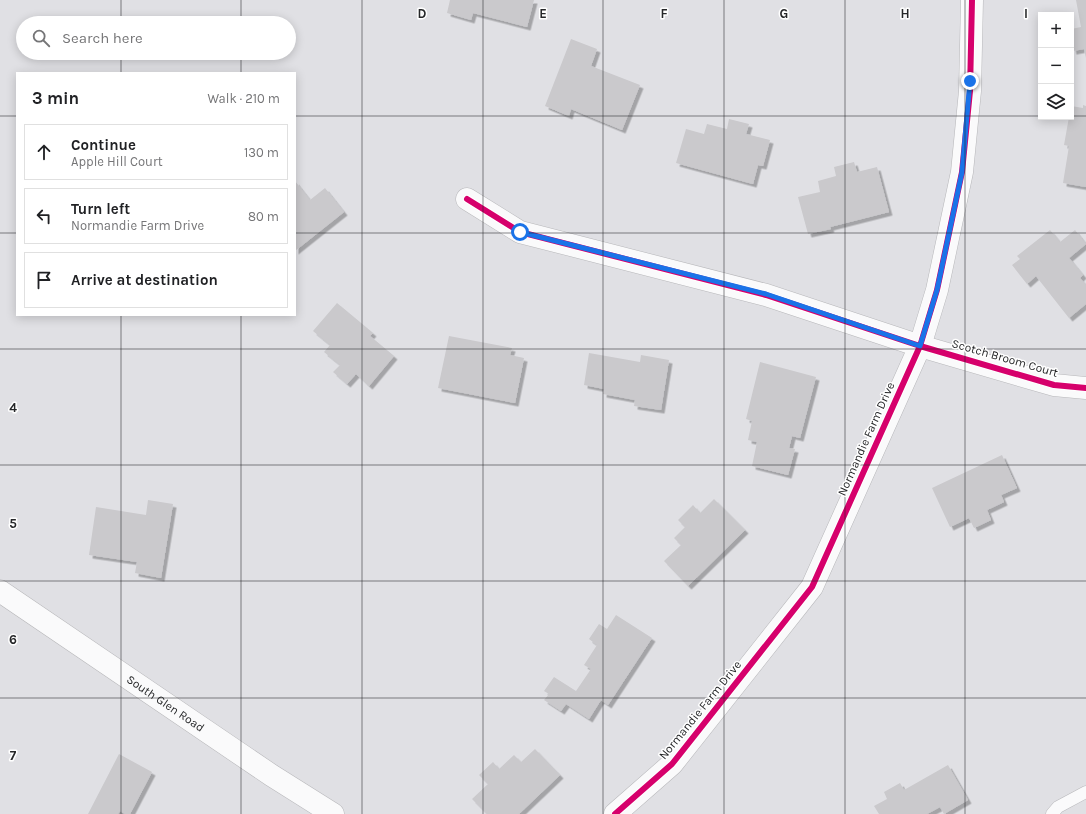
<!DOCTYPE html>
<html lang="en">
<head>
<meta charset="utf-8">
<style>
  body { margin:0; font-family:Karla,sans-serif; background:#f2f2f2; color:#202124 }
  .controls { position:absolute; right:12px; top:12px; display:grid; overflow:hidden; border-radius:0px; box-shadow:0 2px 10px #0003 }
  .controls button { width:36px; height:36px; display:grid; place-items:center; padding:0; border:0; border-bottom:1px solid #e0e0e0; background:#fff; color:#202124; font:20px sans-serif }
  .stop { position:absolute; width:12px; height:12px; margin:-9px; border:3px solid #1a73e8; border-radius:50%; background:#fff }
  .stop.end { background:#1a73e8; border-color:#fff; box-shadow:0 1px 4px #0008 }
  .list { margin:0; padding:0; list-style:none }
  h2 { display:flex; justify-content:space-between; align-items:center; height:52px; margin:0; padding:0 16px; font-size:17px }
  h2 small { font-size:13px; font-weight:400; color:#757577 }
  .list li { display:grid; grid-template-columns:26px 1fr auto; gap:12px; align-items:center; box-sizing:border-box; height:56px; margin:0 8px 8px; padding:0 8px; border:1px solid #e0e0e0; border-radius:0px }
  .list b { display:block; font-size:15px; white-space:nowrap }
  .list p { margin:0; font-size:13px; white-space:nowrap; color:#757577 }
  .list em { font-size:13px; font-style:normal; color:#757577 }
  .icon { flex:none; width:22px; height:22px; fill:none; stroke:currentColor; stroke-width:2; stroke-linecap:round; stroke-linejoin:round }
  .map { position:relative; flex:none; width:1086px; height:814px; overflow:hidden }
  .search { position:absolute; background:#fff; box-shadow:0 2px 10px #0003; left:16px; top:16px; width:280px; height:44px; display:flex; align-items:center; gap:10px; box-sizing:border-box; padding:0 14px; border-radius:22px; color:#757577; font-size:15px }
  .panel { position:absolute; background:#fff; box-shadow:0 2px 10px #0003; left:16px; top:72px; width:280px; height:244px; border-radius:0px }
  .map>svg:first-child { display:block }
</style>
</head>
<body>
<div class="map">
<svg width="1086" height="814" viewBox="0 0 1086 814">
  <defs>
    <filter id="shadow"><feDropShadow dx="3.5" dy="3.5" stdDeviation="0" flood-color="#0004"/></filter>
  </defs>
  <rect width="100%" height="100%" fill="#e0e0e4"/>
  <g fill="#cac9cc" filter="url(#shadow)">
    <polygon points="450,0 534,0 527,27 473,13 471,20 447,13"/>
    <polygon points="1076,0 1086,0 1086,58 1084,49 1073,51 1071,39 1071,29 1081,27"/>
    <polygon points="571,39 597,49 591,66 640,85 622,130 571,109 569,116 545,106"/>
    <polygon points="1083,105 1086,106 1086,187 1063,183 1069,146 1064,145 1069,117 1071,117 1071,106 1083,108"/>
    <polygon points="729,119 749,124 746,134 770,140 763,166 758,165 753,184 676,163 686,129 704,134 707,124 727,129"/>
    <polygon points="854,162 857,172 877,167 889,212 830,227 831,229 808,234 798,197 820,192 818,181 836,176 834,167"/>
    <polygon points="295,181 310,200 325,188 344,212 295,251"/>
    <polygon points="1050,230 1060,242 1075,230 1086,244 1069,258 1083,275 1080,278 1086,285 1086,304 1069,318 1036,276 1027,284 1012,265 1020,259 1017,256"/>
    <polygon points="337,303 373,333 370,336 394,356 369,386 356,374 347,384 333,372 340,365 324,352 330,345 313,331"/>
    <polygon points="449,336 512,348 510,355 524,358 515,403 438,388"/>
    <polygon points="589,353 640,362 641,355 669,360 661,410 634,406 635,400 603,394 604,389 584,385"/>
    <polygon points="760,362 816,377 800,438 792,436 789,448 795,449 788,475 752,466 757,442 748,440 752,421 746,419"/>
    <polygon points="1002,455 1017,488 1001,495 1004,502 987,510 991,520 974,528 969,518 950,527 932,488"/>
    <polygon points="714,499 745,530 688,586 664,561 681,545 674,538 685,527 678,520 693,505 700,513"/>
    <polygon points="148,500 173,504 161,578 135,573 137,562 89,555 96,507 146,515"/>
    <polygon points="616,615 652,638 608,705 601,700 589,719 566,704 561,711 544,700 549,694 544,691 554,677 576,691 591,669 584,665 597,645 589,639 599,624 607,629"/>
    <polygon points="535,749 560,775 519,814 487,814 472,799 488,784 479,775 493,762 499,769 514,755 521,762"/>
    <polygon points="119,754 152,772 130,814 125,814 120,811 118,814 88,814"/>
    <polygon points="948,765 968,800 944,814 940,807 927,814 879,814 874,806 887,799 884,792 900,783 904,790"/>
  </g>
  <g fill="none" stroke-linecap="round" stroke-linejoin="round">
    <g stroke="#b7b7ba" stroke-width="13">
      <polyline id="service" points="1052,814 1058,807 1086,792"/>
    </g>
    <g stroke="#b7b7ba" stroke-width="23">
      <g id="minor">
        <polyline points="467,199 520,232 766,295 920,346 1054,385 1086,388"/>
        <polyline points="615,814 672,764 812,587 920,346 937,290 962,172 970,91 972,0"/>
      </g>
    </g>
    <g stroke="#b7b7ba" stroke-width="23">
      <g id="secondary">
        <path id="s1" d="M 0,591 L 271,775 L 333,814"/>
      </g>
    </g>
    <use href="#service" stroke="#fafafb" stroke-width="12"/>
    <use href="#minor" stroke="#fafafb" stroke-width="22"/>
    <use href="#secondary" stroke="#fafafb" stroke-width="22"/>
    <g stroke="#fff" stroke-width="8">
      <g id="cycleway">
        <polyline points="467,199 520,232 766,295 920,346 1054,385 1086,388"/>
        <polyline points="615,814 672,764 812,587 920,346 937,290 962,172 970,91 972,0"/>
      </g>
    </g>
    <use href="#cycleway" stroke="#d6006c" stroke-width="6"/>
  </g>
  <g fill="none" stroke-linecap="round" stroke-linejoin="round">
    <polyline stroke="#1a73e8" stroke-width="5" points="520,232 766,294 920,346 937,290 962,172 970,81"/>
  </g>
  <path fill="none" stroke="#262729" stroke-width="1" stroke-opacity="0.55" d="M 121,0 L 121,23M 241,0 L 241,23M 362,0 L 362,814M 483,0 L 483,814M 603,0 L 603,814M 724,0 L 724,814M 845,0 L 845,814M 965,0 L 965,814M 121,53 L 121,73M 241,53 L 241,73M 0,116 L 17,116M 295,116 L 1041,116M 1071,116 L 1086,116M 0,233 L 17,233M 295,233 L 1086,233M 121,315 L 121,814M 241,315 L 241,814M 0,349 L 1086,349M 0,465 L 1086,465M 0,581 L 1086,581M 0,698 L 1086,698"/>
  <g text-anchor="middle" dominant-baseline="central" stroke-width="3" stroke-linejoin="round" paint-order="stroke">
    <g font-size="12" fill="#262729" stroke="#fff">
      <text transform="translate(1005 358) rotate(16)">Scotch Broom Court</text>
      <text transform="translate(866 439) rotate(-66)">Normandie Farm Drive</text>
      <text stroke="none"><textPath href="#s1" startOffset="200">South Glen Road</textPath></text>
      <text transform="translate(700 710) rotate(-51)">Normandie Farm Drive</text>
    </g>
  </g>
  <g font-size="13" text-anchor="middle" font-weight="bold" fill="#262729" stroke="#fff" stroke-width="3" stroke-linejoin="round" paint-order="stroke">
    <text x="422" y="18">D</text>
    <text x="543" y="18">E</text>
    <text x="664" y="18">F</text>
    <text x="784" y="18">G</text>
    <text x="905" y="18">H</text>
    <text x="1026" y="18">I</text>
    <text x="13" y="412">4</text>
    <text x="13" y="528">5</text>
    <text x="13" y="644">6</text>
    <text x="13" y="760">7</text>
  </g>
</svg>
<div class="controls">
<button>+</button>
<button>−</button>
<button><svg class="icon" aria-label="layers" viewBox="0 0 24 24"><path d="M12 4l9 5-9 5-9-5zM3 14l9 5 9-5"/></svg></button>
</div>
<div class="stop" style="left:520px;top:232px"></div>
<div class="stop end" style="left:970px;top:81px"></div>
<div class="search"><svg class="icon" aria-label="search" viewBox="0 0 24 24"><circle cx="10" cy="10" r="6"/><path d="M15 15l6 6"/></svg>Search here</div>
<section class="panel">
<h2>3 min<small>Walk · 210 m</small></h2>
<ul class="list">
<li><svg class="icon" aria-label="ahead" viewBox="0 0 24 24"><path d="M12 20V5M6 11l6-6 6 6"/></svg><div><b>Continue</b><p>Apple Hill Court</p></div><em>130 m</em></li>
<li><svg class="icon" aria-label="left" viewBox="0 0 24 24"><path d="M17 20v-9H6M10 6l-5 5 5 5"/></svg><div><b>Turn left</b><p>Normandie Farm Drive</p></div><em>80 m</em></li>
<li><svg class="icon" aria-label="arrive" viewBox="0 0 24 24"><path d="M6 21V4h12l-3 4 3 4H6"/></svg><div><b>Arrive at destination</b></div></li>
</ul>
</section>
</div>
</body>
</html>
